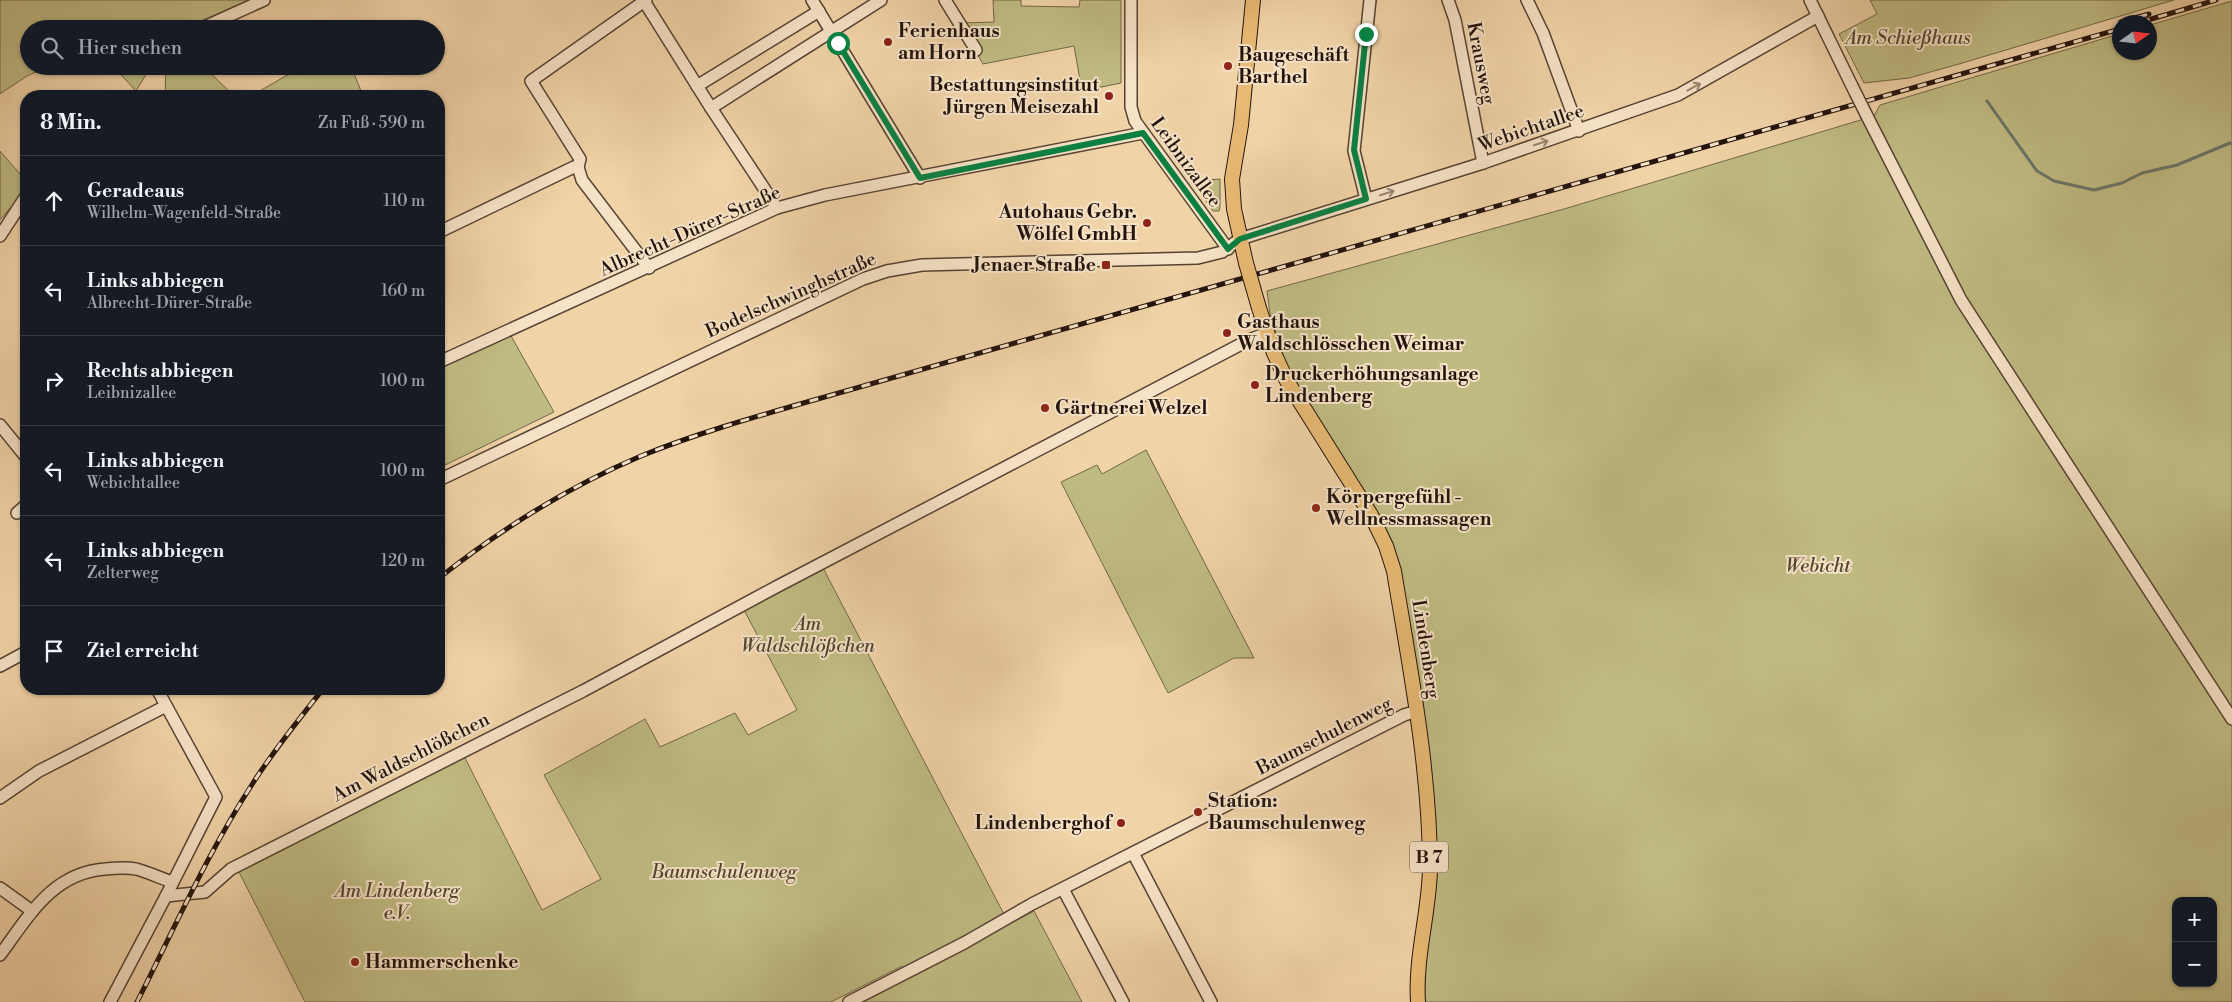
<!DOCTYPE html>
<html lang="de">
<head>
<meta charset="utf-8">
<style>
  body { margin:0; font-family:"Libre Bodoni",serif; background:#242831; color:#f1f3f6 }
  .controls { position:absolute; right:15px; bottom:15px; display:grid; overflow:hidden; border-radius:10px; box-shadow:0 1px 4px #0004 }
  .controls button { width:45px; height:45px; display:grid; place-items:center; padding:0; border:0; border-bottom:1px solid #363941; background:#171b24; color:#f1f3f6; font:25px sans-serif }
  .compass { position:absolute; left:2112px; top:15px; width:45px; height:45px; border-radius:50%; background:#171b24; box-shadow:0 1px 4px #0004; rotate:76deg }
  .stop { position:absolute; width:15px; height:15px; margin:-11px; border:4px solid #0b8043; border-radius:50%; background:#fff }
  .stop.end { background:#0b8043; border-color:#fff; box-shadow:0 1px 5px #0008 }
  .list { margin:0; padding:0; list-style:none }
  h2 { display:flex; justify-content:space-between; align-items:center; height:65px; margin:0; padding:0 20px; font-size:21px }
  h2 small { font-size:16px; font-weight:400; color:#9ea1a6 }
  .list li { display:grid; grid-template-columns:32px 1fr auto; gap:15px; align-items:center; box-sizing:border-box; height:90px; padding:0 20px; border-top:1px solid #363941 }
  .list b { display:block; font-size:19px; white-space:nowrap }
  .list p { margin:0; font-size:16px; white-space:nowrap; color:#9ea1a6 }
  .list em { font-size:16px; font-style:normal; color:#9ea1a6 }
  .icon { flex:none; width:28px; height:28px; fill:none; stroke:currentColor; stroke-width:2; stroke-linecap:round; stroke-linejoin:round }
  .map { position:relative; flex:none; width:2232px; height:1002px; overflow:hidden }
  .search { position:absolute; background:#171b24; box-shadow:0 1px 4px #0004; left:20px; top:20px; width:425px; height:55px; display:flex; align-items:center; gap:12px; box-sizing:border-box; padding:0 18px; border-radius:28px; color:#9ea1a6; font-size:19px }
  .panel { position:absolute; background:#171b24; box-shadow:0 1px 4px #0004; left:20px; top:90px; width:425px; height:605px; border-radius:20px }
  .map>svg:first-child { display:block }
</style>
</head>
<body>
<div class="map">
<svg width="2232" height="1002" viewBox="0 0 2232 1002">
  <rect width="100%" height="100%" fill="#f1d3a8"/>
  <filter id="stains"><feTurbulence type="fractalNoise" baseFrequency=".004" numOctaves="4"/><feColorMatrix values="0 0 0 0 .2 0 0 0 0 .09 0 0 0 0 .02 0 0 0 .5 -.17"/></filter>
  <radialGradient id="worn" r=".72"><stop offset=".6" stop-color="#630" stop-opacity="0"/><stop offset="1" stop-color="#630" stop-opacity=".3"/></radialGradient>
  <g fill="#c0bb83" stroke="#716748" fill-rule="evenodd">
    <polygon points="0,0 249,0 183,29 29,29 29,66 49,66 27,76 0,94"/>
    <polygon points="993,0 1021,0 1021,6 1079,7 1080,0 1121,0 1121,83 1082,91 1074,46 983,64 959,23 994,22"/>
    <polygon points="1870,0 2174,0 1959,64 1909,78 1864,83 1839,34 1877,14"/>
    <path d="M 2232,1 L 2232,1002 L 1424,1002 L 1424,964 L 1432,913 L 1400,570 L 1286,364 L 1270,314 L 1267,291 L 1564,209 L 1874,116 L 1880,105 L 2119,34 L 2120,52 L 2150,52 L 2150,25 ZM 2176,901 L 2213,901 L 2213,983 L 2176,983 Z"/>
    <polygon points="113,66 151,66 136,91"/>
    <polygon points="166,66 203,66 234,96 165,96"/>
    <polygon points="303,66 351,66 363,96 251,96"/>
    <polygon points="0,151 26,181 26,189 0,220"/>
    <polygon points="1220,179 1220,207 1219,211 1213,211 1192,181"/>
    <polygon points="511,336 554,412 439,468 439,369"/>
    <polygon points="1146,450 1254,658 1234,658 1168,693 1061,482 1097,465 1102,474"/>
    <polygon points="823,568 1006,918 905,970 902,966 831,1002 305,1002 238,870 464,756 542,910 601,879 544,775 645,719 660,747 735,713 748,735 797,710 744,610"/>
    <polygon points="1034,911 1082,1002 859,1002"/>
  </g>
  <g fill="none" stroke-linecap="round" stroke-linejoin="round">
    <polyline stroke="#6b766a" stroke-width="3" points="1987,101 2037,171 2054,181 2094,190 2122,183 2142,173 2177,165 2230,143 2232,144"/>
    <g stroke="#564333" stroke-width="14">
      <g id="minor">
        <polyline points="812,0 920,178"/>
        <polyline points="945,0 976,50"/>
        <polyline points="1131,0 1131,107 1135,121 1228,249"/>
        <polyline points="1448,0 1455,20 1483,163"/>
        <polyline points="1527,0 1543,33 1579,131"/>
        <polyline points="1810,0 1852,86"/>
        <polyline points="644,1 711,108 777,208"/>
        <polyline points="200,29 264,0"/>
        <polyline points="697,86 819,11"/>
        <polyline points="711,108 881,0"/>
        <polyline points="1867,116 1961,300 2232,719"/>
        <polyline points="578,167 580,159 531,81 646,0"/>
        <polyline points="1366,199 1354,151 1370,0"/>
        <polyline points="439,232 574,167 578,167 582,180 649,268"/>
        <polyline points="0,236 26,196"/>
        <polyline points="439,362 777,208 825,195 1143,133"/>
        <polyline points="0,425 26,457"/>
        <polyline points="439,480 863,279 887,271 922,265 1198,258 1222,252 1240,239 1483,163 1678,95 1818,16"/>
        <polyline points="17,513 26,505"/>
        <polyline points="0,666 26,652"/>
        <polyline points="0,798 39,771 166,706"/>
        <polyline points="1133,853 1211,1002"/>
        <polyline points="0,888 32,911"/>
        <polyline points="1063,889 1123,1002"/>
        <polyline points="166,896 205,892 231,869 583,691 778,586 1249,340 1267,333"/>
        <path d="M 0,955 C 29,916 52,873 105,869 C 115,868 126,867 136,869 C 148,872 160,878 172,882"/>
        <polyline points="110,1002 166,896 216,797 157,689"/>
        <polyline points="849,1002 964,943 1032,904 1404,715 1417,711"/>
      </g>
    </g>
    <g stroke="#22130c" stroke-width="16">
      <g id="major">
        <polyline points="1246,263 1234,209 1232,179 1241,125 1253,0"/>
        <path d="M 1259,308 L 1274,353 L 1287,381 L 1371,515 L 1386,546 L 1394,571 C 1410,669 1430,769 1430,869 C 1429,914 1415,957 1418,1002"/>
      </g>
    </g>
    <use href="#minor" stroke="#f6e2c6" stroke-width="11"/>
    <use href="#major" stroke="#e8ba74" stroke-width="14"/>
    <g stroke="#22130c" stroke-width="5">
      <g id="rail">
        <polyline points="2121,22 2149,14"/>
        <polyline points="2141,22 2216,0"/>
        <path d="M 439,578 C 501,529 568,487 641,456 C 695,434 751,418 807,402 L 2120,29"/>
        <path d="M 137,1002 C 174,929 208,852 253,783 C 274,750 299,719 323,689"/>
      </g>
    </g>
    <use href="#rail" stroke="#f6e2c6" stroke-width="3" stroke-dasharray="9" stroke-linecap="butt"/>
    <g stroke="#564333" stroke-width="14" stroke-linecap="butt">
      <polyline id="minor-bridge" points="1852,86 1867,116"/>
    </g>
    <g stroke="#22130c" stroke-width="16" stroke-linecap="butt">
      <polyline id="major-bridge" points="1246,263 1259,308"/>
    </g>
    <use href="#minor-bridge" stroke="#f6e2c6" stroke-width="11"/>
    <use href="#major-bridge" stroke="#e8ba74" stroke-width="14"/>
  </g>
  <defs><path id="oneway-shaft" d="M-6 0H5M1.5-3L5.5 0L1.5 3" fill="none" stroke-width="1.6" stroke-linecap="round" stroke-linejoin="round" transform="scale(1.25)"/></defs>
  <g stroke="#978572">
    <use href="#oneway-shaft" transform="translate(1694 87) rotate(-29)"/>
    <use href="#oneway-shaft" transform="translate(1541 143) rotate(-18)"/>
    <use href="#oneway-shaft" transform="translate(1387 193) rotate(-17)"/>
  </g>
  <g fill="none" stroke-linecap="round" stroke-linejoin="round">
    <polyline stroke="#0b8043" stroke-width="6" points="838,43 920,178 1143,133 1228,249 1240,239 1366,199 1354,150 1366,34"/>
  </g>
  <g fill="#8f2418" stroke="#f6e2c6" stroke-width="2">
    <circle cx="888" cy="42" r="5"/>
    <circle cx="1228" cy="66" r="5"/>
    <circle cx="1109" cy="96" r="5"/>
    <circle cx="1147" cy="223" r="5"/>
    <rect x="1101" y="260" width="10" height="10" rx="2.5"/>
    <circle cx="1227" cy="333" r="5"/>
    <circle cx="1255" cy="385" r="5"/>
    <circle cx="1045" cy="408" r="5"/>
    <circle cx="1316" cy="508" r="5"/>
    <circle cx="1198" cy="812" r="5"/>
    <circle cx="1121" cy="823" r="5"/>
    <circle cx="355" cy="962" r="5"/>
  </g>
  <g text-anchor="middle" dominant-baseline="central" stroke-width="4" stroke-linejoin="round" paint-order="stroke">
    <rect fill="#f6e2c6" stroke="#625144" stroke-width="1" x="1410" y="841.5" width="38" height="31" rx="4"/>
    <g font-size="18" font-weight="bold" fill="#22130c">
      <text x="1429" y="857">B 7</text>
    </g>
    <g font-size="19" font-weight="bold" fill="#22130c" stroke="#f6e2c6" text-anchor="start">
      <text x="898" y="31">Ferienhaus<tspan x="898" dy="22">am Horn</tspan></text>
      <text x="1238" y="55">Baugeschäft<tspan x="1238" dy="22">Barthel</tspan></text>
      <text x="1099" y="85" text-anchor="end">Bestattungsinstitut<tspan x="1099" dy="22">Jürgen Meisezahl</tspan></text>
      <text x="1137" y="212" text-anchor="end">Autohaus Gebr.<tspan x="1137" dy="22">Wölfel GmbH</tspan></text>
      <text x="1096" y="265" text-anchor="end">Jenaer Straße</text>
      <text x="1237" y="322">Gasthaus<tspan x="1237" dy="22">Waldschlösschen Weimar</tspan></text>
      <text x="1265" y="374">Druckerhöhungsanlage<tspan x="1265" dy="22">Lindenberg</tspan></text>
      <text x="1055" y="408">Gärtnerei Welzel</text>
      <text x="1326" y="497">Körpergefühl -<tspan x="1326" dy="22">Wellnessmassagen</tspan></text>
      <text x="1208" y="801">Station:<tspan x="1208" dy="22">Baumschulenweg</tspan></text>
      <text x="1111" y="823" text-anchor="end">Lindenberghof</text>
      <text x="365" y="962">Hammerschenke</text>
    </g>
    <g font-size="19" font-style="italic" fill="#514530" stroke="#f6e2c6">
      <text x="1908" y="38">Am Schießhaus</text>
      <text x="1818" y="566">Webicht</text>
      <text x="808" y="624">Am<tspan x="808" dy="22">Waldschlößchen</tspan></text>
      <text x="724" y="872">Baumschulenweg</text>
      <text x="397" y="891">Am Lindenberg<tspan x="397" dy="22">e.V.</tspan></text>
    </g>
    <g font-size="19" fill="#22130c" stroke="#f6e2c6">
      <text transform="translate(1481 63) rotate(79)">Krausweg</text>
      <text transform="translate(1531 128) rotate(-19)">Webichtallee</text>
      <text transform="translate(1186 162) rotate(54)">Leibnizallee</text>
      <text transform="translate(690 231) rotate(-24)">Albrecht-Dürer-Straße</text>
      <text transform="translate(791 295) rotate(-24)">Bodelschwinghstraße</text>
      <text transform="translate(1426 649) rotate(81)">Lindenberg</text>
      <text transform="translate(1324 736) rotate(-27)">Baumschulenweg</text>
      <text transform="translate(411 757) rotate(-27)">Am Waldschlößchen</text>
    </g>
  </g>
  <rect width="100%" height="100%" filter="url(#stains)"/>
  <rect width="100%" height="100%" fill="url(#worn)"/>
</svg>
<div class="controls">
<button>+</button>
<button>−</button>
</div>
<svg class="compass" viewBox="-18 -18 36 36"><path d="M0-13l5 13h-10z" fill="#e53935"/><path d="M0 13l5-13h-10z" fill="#9ea1a6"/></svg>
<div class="stop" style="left:838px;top:43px"></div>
<div class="stop end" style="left:1366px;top:34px"></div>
<div class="search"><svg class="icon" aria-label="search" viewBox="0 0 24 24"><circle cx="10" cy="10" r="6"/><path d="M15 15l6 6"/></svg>Hier suchen</div>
<section class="panel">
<h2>8 Min.<small>Zu Fuß · 590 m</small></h2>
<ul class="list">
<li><svg class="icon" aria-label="ahead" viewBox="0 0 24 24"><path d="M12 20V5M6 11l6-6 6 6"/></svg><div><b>Geradeaus</b><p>Wilhelm-Wagenfeld-Straße</p></div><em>110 m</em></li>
<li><svg class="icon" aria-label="left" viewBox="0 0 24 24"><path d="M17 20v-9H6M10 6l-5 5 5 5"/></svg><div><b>Links abbiegen</b><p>Albrecht-Dürer-Straße</p></div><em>160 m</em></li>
<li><svg class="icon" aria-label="right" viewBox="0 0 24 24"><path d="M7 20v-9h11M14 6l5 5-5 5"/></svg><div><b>Rechts abbiegen</b><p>Leibnizallee</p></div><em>100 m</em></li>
<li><svg class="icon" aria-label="left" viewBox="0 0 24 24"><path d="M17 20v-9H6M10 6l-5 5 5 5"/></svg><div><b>Links abbiegen</b><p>Webichtallee</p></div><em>100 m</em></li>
<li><svg class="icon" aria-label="left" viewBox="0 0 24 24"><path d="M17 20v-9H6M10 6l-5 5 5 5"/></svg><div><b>Links abbiegen</b><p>Zelterweg</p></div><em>120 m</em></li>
<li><svg class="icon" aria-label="arrive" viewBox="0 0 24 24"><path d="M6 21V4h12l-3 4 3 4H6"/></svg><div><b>Ziel erreicht</b></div></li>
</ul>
</section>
</div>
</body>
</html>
